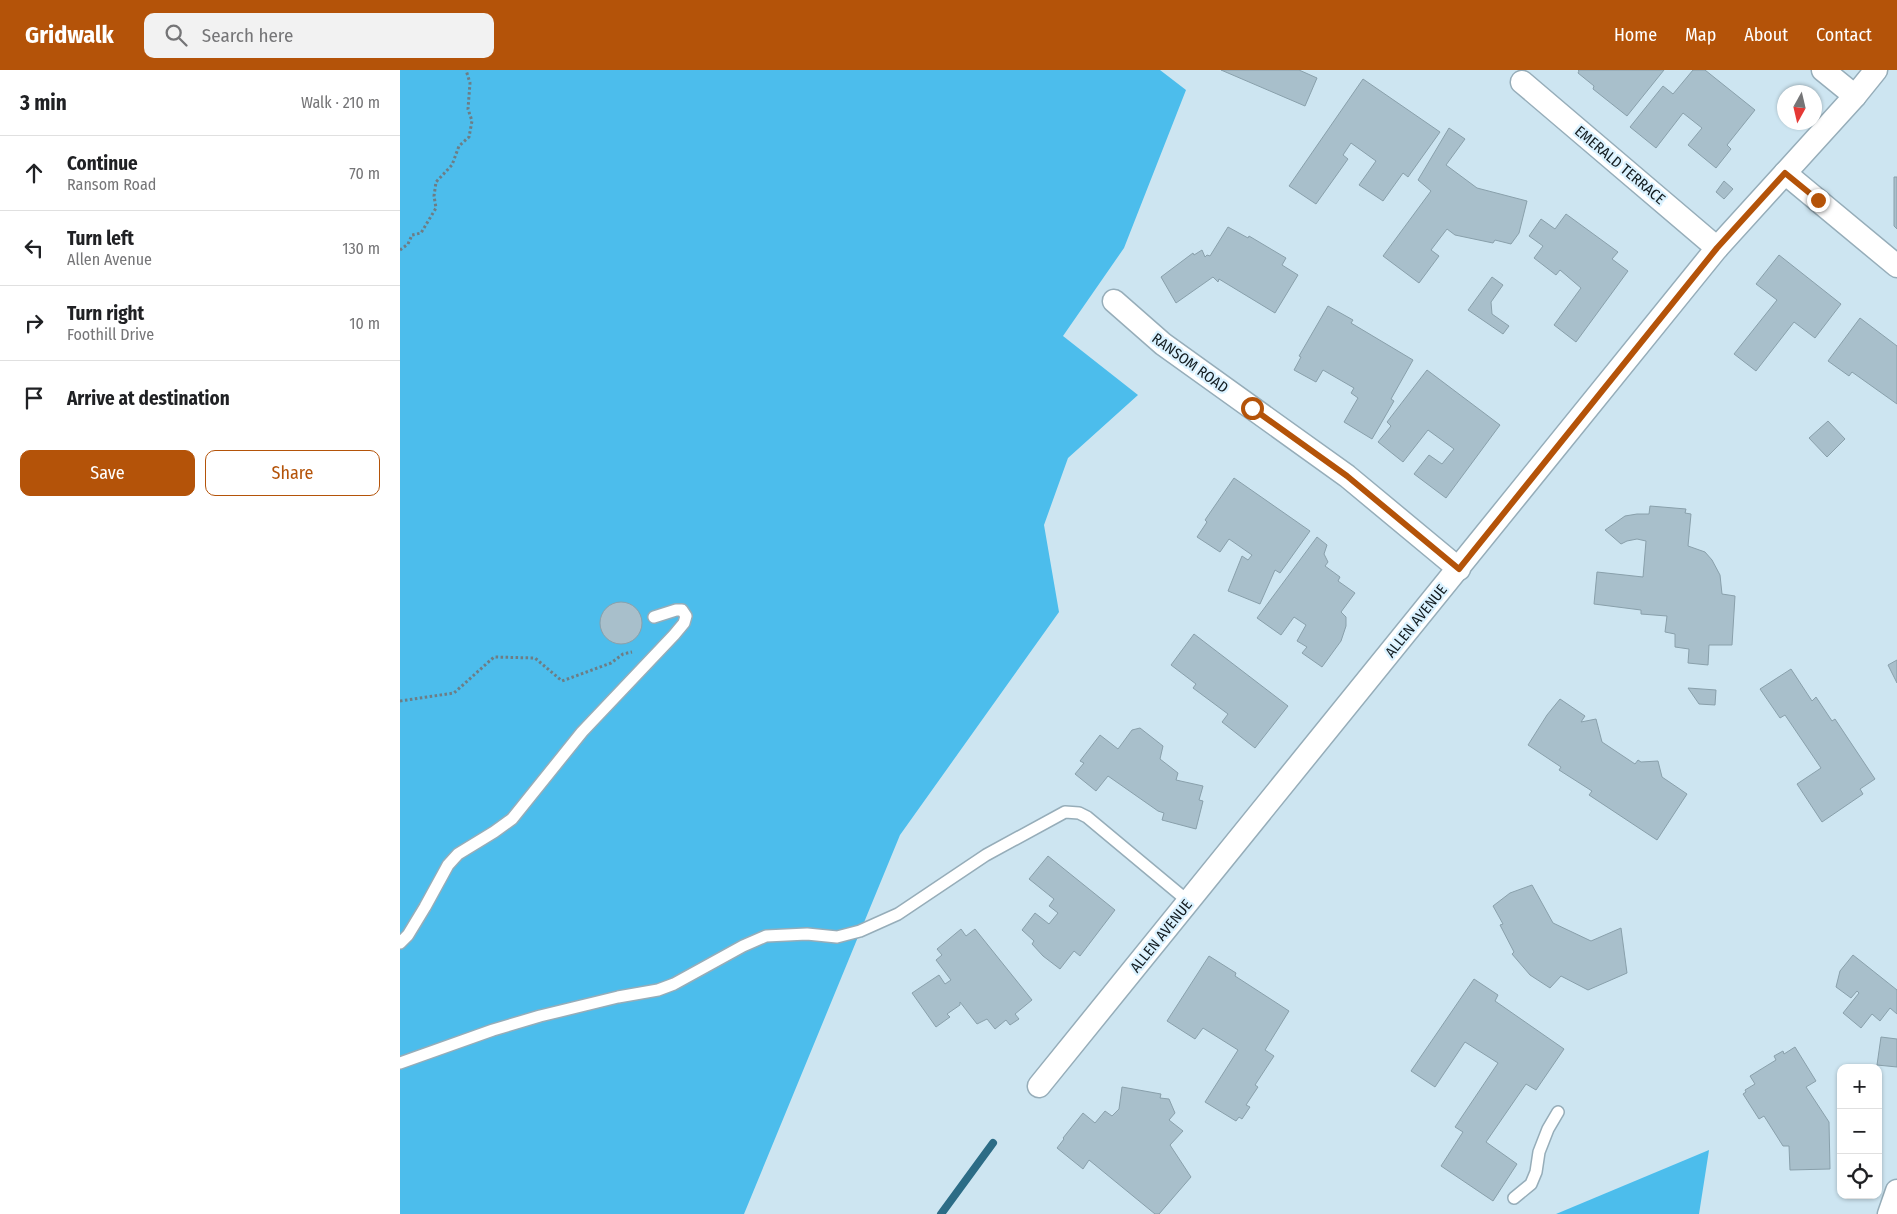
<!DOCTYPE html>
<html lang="en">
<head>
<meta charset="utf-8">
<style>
  body { margin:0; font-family:"Fira Sans Condensed",sans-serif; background:#f2f2f2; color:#202124 }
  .controls { position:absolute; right:15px; bottom:15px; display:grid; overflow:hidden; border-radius:10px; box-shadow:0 1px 4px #0004 }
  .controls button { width:45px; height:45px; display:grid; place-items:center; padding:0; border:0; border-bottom:1px solid #e0e0e0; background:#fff; color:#202124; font:25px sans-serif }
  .compass { position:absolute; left:1377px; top:15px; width:45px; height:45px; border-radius:50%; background:#fff; box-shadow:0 1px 4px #0004; rotate:188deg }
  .stop { position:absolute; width:15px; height:15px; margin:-11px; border:4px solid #b45309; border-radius:50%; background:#fff }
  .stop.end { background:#b45309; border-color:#fff; box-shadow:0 1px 5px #0008 }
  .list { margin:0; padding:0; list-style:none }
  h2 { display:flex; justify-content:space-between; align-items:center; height:65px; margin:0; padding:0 20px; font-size:21px }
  h2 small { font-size:16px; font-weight:400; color:#757577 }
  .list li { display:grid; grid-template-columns:32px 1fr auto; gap:15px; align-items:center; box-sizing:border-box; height:75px; padding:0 20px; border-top:1px solid #e0e0e0 }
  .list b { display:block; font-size:19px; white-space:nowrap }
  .list p { margin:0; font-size:16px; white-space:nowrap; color:#757577 }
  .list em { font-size:16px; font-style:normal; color:#757577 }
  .actions { display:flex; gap:10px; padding:15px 20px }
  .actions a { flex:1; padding:11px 0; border:1px solid #b45309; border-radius:10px; text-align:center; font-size:18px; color:#b45309 }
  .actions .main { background:#b45309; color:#fff }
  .icon { flex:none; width:28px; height:28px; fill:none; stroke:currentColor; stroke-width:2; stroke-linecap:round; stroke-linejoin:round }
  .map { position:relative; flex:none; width:1497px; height:1144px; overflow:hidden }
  header { display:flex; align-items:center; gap:30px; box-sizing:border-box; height:70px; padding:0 25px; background:#b45309; color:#fff }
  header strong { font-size:24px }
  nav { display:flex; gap:28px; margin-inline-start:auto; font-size:18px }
  .search { width:350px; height:45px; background:#f2f2f2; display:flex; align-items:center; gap:12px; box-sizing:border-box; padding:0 18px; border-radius:10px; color:#757577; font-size:19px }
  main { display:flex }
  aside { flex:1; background:#fff }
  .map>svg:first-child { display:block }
</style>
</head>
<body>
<header>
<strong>Gridwalk</strong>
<div class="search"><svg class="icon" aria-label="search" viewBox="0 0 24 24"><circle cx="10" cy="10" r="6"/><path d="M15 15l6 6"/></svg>Search here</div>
<nav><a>Home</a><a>Map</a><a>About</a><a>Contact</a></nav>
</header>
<main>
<aside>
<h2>3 min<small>Walk · 210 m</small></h2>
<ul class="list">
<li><svg class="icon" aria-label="ahead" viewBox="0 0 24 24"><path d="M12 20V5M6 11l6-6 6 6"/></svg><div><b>Continue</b><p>Ransom Road</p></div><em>70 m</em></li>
<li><svg class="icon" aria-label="left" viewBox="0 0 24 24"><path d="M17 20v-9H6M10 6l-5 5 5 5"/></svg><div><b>Turn left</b><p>Allen Avenue</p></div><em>130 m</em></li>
<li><svg class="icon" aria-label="right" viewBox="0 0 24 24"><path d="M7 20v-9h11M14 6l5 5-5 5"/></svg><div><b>Turn right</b><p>Foothill Drive</p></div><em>10 m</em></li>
<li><svg class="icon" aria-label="arrive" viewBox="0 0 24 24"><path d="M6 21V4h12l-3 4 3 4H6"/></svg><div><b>Arrive at destination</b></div></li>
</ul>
<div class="actions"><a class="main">Save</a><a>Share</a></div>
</aside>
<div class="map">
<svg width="1497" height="1144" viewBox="0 0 1497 1144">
  <rect width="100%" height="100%" fill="#cde5f1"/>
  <g fill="#4cbdec">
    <polygon points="0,0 760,0 786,20 724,178 663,266 738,325 668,388 644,455 659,542 500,765 344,1144 0,1144"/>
    <polygon points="1309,1080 1299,1144 1156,1144"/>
  </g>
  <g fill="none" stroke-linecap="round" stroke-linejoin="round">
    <polyline stroke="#2c6c86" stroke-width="8" points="541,1144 593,1073"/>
  </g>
  <g fill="#a8bfcb" stroke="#89a0ab">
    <polygon points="821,0 899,0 917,8 905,36"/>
    <polygon points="1178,0 1264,0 1227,46 1193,19 1194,16 1178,3 1179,1"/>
    <polygon points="1293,0 1305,0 1355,40 1327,75 1331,79 1316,98 1288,75 1302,58 1283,43 1256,78 1230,57 1263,16 1273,24"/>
    <polygon points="963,9 1040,62 1008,107 1003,103 983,131 959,115 976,91 951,73 943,85 948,89 916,134 889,116"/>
    <polygon points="1049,58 1065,69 1046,95 1077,118 1127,131 1119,163 1111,174 1095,170 1093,173 1055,165 1047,159 1031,180 1039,186 1019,213 983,186 1031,121 1018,110"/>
    <polygon points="1494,107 1497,107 1497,159 1494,156"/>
    <polygon points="1324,111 1333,119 1324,129 1316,122"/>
    <polygon points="1166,144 1218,182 1212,189 1228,201 1176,272 1154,255 1181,218 1160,200 1156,205 1134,188 1143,176 1129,166 1141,149 1155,159"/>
    <polygon points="828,157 848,168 849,166 886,188 882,195 898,205 875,243 819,209 818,212 813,207 776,233 761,207 793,183 794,185 802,180 805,187 807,185 810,186"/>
    <polygon points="1379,185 1441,234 1415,268 1394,252 1356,301 1334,284 1377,230 1356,214"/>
    <polygon points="1092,207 1103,215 1091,232 1092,244 1109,256 1103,264 1068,240"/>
    <polygon points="928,236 953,250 951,253 1013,290 991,329 994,331 972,369 944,352 958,328 951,323 954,318 923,300 916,312 894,300 901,287 899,286"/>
    <polygon points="1460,248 1497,276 1497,334 1452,302 1449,306 1428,291"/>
    <polygon points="1027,300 1100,355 1046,428 1014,404 1029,385 1042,394 1054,379 1028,360 1003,392 978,372 991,356 987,352"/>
    <polygon points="1428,351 1445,369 1427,387 1409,368"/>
    <polygon points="834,408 910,461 880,503 875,500 860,534 828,521 842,486 848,490 852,485 829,469 820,482 797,467 807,452 805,450"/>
    <polygon points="1250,436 1286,439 1285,443 1291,444 1288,476 1305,482 1312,490 1320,505 1322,524 1335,526 1332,575 1309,575 1308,595 1288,593 1289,579 1275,577 1275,564 1265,562 1267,546 1241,544 1241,540 1194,534 1197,502 1243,507 1246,471 1237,469 1227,471 1221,474 1205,460 1225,446 1237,444 1249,444"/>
    <polygon points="917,467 927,475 924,484 928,492 925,496 940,507 938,511 955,523 941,542 946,547 946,556 941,571 922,597 902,583 907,577 897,571 906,555 894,547 881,565 857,548"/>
    <circle cx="221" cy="553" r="21"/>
    <polygon points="794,564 888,636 855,678 822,652 828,644 793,618 796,614 771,595"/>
    <polygon points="1497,590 1497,613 1488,595"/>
    <polygon points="1391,599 1412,631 1416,627 1432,651 1435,649 1475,709 1460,719 1463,724 1422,752 1397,714 1421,698 1385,645 1380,648 1360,619"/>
    <polygon points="1288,618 1316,620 1315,635 1299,634"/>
    <polygon points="1160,629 1185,646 1181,652 1196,649 1202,672 1235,694 1238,690 1241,692 1258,691 1262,707 1287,724 1257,770 1189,725 1192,721 1159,700 1161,697 1128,675 1147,645"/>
    <polygon points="740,658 763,676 760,689 778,703 776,710 803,716 799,730 803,731 796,759 762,750 764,743 758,741 708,706 696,721 675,704 684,693 680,691 700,665 718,679 732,660"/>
    <polygon points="648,786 715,840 680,886 674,881 660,899 643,886 632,874 634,871 622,860 635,843 649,854 658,843 649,836 654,829 629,809"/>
    <polygon points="1132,815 1153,853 1191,871 1221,858 1227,903 1188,920 1161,906 1150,918 1130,905 1112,884 1114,882 1100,855 1103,854 1093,836 1110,823"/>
    <polygon points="561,859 566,866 575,859 632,930 615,944 619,949 610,955 606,950 595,959 587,949 577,954 560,932 560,935 547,944 550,947 536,957 512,923 539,905 545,914 551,910 536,890 542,885 537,879"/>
    <polygon points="1453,885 1497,920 1497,944 1490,938 1480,951 1472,944 1461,958 1443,943 1459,923 1457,921 1451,928 1436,917 1440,901"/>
    <polygon points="809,886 836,903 835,906 889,941 865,980 874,986 855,1015 858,1017 846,1035 850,1037 842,1049 839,1047 836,1051 805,1032 838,980 803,958 795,969 767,951"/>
    <polygon points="1074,909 1098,925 1095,931 1164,979 1136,1020 1126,1014 1086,1072 1117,1094 1093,1131 1041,1096 1063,1062 1055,1057 1098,993 1065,972 1035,1017 1011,1001"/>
    <polygon points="1481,967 1497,969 1497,997 1477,995"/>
    <polygon points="1395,977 1416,1011 1406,1017 1429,1052 1430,1099 1390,1100 1389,1076 1383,1076 1364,1046 1359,1049 1343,1024 1346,1022 1345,1020 1355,1014 1350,1006 1376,990 1374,986 1383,981 1384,984"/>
    <polygon points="722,1017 761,1024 760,1028 769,1029 775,1043 769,1050 783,1061 770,1075 791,1107 759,1144 755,1144 689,1090 683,1099 657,1078 664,1069 663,1068 683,1043 695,1053 705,1041 712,1046 719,1039"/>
  </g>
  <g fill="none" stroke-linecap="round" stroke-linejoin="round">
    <g stroke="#96adb9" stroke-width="14">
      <g id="service">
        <polyline points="0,873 8,865 25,837 48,795 58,784 94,762 112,749 182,662 274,565 284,553 286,546 282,540 276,540 254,547"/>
        <polyline points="0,993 93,960 140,946 218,927 258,920 274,914 343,876 366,866 407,864 437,867 460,861 498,844 586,785 665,742 679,743 687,747 789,832"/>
        <polyline points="1114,1128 1131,1114 1136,1102 1139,1082 1148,1059 1158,1042"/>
      </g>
    </g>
    <g stroke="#96adb9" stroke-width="25">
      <g id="minor">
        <polyline points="1423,0 1455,26"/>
        <polyline points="1122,12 1317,178"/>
        <polyline points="1385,103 1497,196"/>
        <polyline points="714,231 763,274 947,406 1059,499"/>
        <polyline points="639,1016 1317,178 1455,26 1476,0"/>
        <polyline points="1489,1144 1497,1121"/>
      </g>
    </g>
    <g stroke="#6d7d85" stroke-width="3" stroke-dasharray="2.5 2.5" stroke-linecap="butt">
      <polyline points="0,180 8,174 12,165 21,163 36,138 34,126 36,112 52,95 59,76 69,67 72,51 68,39 70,13 66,0"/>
      <polyline points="0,631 54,623 94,587 135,588 162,611 211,593 223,584 232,582"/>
    </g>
    <use href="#service" stroke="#fff" stroke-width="11"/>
    <use href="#minor" stroke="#fff" stroke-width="22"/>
  </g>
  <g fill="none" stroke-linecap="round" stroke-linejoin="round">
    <polyline stroke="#b45309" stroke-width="6" points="852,338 947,406 1059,499 1317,178 1385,103 1418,130"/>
  </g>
  <g text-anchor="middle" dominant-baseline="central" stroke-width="4.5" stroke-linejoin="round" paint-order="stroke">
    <g font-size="15" fill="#131c20" stroke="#daf2ff">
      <text transform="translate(1220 95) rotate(40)">EMERALD TERRACE</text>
      <text transform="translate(790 293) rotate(36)">RANSOM ROAD</text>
      <text transform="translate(1016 551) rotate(-51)">ALLEN AVENUE</text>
      <text transform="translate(761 866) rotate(-51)">ALLEN AVENUE</text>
    </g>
  </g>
</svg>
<div class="controls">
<button>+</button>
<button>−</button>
<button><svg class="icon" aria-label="locate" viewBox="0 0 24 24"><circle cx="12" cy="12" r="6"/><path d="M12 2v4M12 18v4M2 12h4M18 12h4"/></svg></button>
</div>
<svg class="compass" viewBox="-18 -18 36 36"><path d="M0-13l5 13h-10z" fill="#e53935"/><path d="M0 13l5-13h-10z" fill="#757577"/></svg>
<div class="stop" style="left:852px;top:338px"></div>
<div class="stop end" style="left:1418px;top:130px"></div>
</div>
</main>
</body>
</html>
